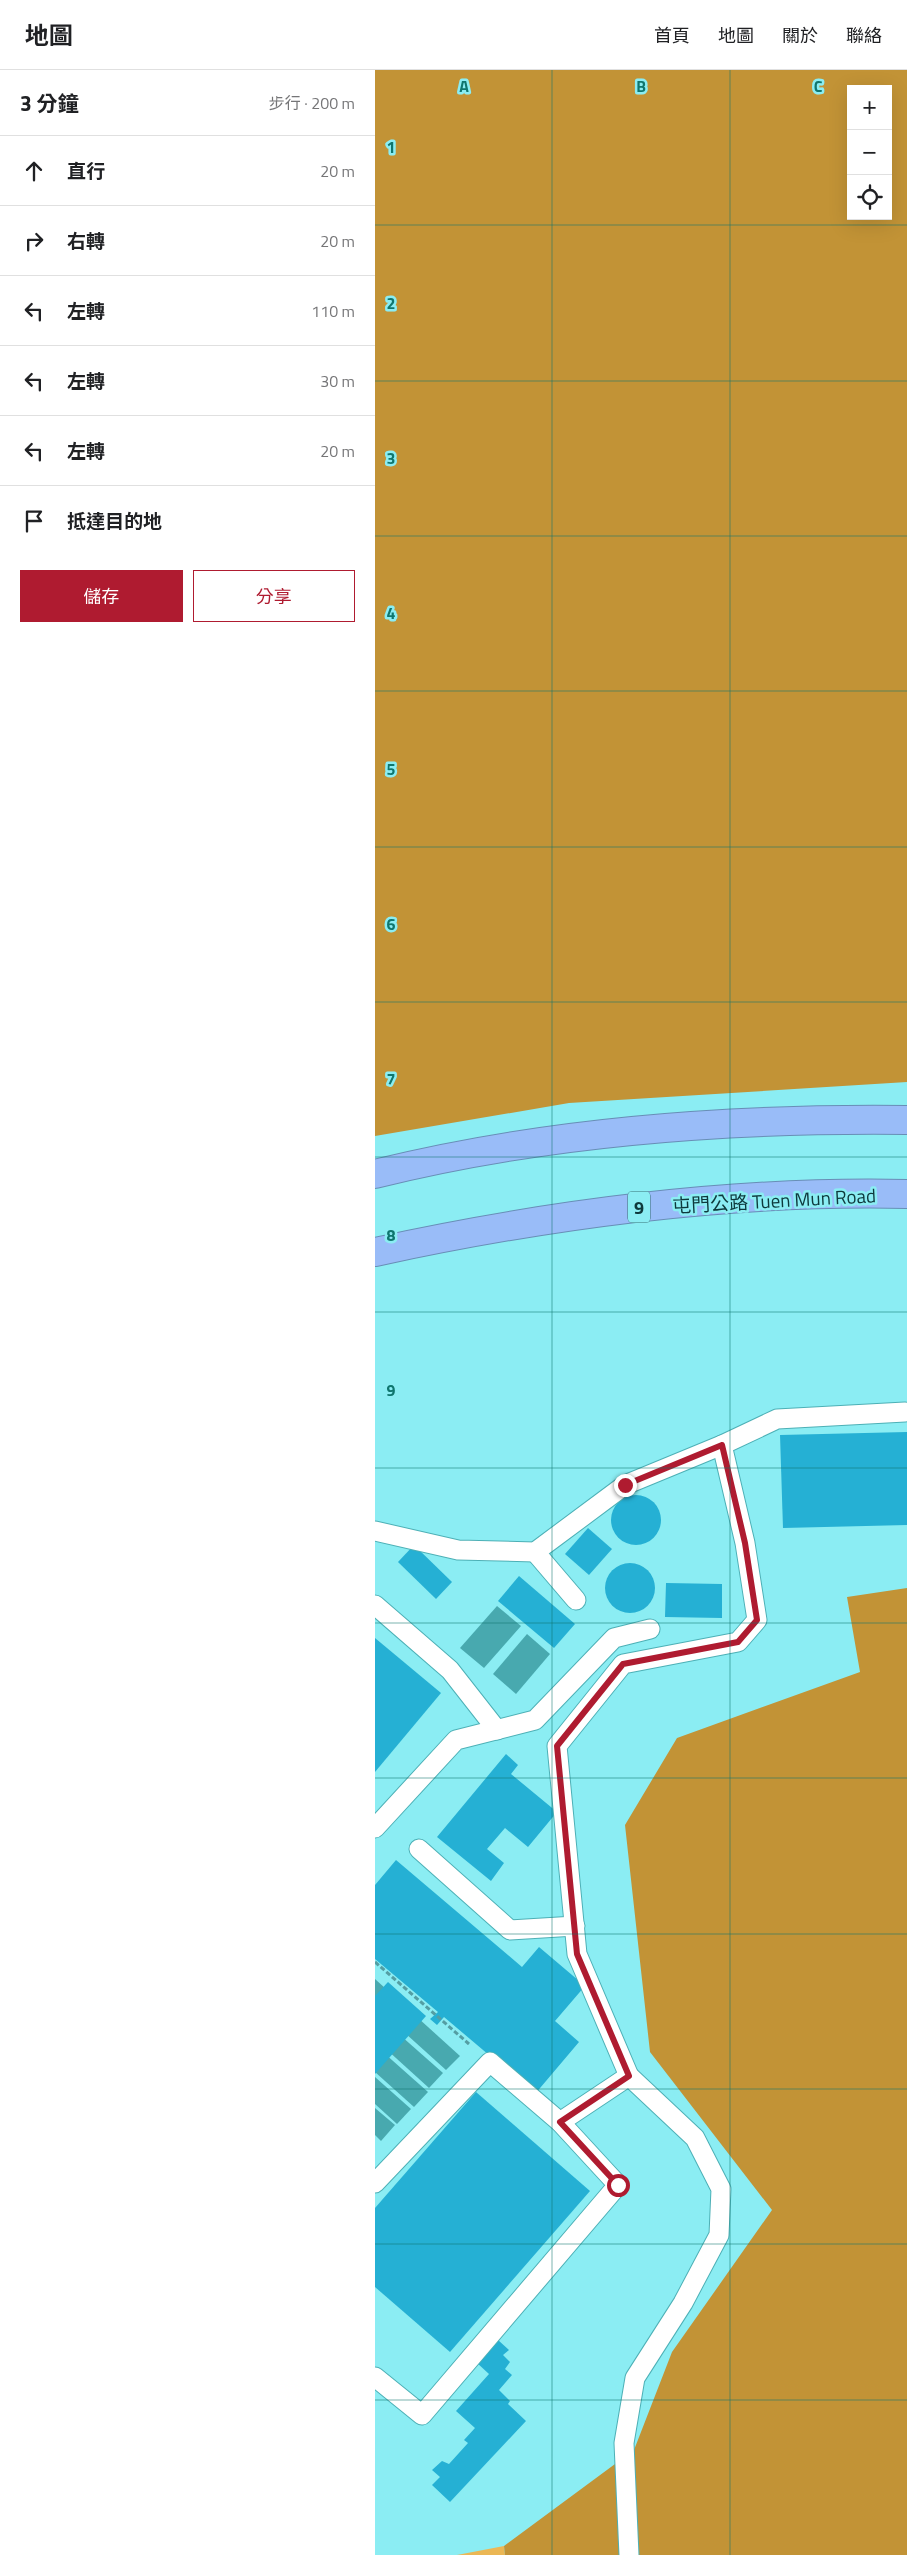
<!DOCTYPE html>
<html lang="zh-TW">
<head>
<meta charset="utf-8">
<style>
  body { margin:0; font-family:"Titillium Web","Noto Sans TC",sans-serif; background:#f2f2f2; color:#202124 }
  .controls { position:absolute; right:15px; top:15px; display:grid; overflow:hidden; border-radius:0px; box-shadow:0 5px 20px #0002 }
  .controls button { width:45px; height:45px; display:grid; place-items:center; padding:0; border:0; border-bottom:1px solid #e0e0e0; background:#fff; color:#202124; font:25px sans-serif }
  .stop { position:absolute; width:15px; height:15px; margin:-11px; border:4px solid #af1b30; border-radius:50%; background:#fff }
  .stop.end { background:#af1b30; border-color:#fff; box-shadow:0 1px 5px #0008 }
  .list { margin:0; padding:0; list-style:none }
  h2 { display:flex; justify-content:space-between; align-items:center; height:65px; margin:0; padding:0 20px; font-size:21px }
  h2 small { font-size:16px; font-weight:400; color:#757577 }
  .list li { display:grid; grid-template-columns:32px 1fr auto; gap:15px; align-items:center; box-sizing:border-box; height:70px; padding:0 20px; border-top:1px solid #e0e0e0 }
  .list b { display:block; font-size:19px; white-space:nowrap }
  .list em { font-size:16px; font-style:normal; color:#757577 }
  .actions { display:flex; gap:10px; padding:15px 20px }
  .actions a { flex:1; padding:11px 0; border:1px solid #af1b30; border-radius:0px; text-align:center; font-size:18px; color:#af1b30 }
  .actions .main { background:#af1b30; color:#fff }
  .icon { flex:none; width:28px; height:28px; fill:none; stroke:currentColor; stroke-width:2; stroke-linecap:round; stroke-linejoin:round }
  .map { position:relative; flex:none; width:532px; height:2485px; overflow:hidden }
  header { display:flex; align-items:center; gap:30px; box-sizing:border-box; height:70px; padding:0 25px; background:#fff; border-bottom:1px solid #e0e0e0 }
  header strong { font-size:24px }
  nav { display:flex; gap:28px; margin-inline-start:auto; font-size:18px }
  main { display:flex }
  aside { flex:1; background:#fff }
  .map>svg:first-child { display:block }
</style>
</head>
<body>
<header>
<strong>地圖</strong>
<nav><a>首頁</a><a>地圖</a><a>關於</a><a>聯絡</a></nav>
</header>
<main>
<aside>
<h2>3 分鐘<small>步行 · 200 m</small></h2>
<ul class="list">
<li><svg class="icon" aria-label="ahead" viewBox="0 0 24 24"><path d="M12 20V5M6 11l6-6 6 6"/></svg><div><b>直行</b></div><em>20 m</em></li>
<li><svg class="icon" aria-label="right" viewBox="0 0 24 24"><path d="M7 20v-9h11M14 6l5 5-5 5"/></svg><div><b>右轉</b></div><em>20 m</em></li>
<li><svg class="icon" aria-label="left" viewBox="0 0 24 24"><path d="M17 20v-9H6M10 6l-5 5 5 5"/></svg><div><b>左轉</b></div><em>110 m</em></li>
<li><svg class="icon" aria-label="left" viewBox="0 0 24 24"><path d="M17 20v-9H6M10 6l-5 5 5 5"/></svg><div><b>左轉</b></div><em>30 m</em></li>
<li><svg class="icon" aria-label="left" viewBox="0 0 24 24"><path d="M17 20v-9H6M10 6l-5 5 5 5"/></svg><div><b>左轉</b></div><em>20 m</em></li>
<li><svg class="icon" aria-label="arrive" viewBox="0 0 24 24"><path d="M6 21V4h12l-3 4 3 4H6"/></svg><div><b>抵達目的地</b></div></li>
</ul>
<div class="actions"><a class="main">儲存</a><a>分享</a></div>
</aside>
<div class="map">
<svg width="532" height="2485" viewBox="0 0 532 2485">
  <rect width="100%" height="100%" fill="#8bedf3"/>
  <polygon fill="#ebb755" points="129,2476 130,2485 82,2485"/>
  <g fill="#c29336" fill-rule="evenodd">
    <path d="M 0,0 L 532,0 L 532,1012 L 194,1033 L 0,1066 ZM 476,19 L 513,19 L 513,146 L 476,146 Z"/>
    <polygon points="532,1518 532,2485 130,2485 129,2476 259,2380 297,2282 397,2140 275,1982 250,1755 302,1668 485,1602 472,1527"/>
  </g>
  <g fill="#48a9af">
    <polygon points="122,1536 146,1556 109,1598 85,1578"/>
    <polygon points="152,1564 175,1584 141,1624 118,1604"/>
    <polygon points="0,1909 85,1986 71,2000 0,1936"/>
    <polygon points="0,1943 68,2003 54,2018 0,1969"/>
    <polygon points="0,1975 53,2022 39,2037 0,2002"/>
    <polygon points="0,2007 36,2039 22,2054 0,2034"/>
    <polygon points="0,2038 20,2055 6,2071 0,2065"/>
  </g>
  <g fill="#25b0d4">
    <polygon points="532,1362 532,1455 408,1458 405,1365"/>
    <circle cx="261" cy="1450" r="25"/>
    <polygon points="213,1458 237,1479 214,1505 190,1484"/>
    <polygon points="39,1475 77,1512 61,1529 23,1492"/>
    <circle cx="255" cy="1518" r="25"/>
    <polygon points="144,1506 200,1554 179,1578 123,1531"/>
    <polygon points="291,1513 347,1514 347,1548 290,1547"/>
    <polygon points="0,1568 66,1623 0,1702"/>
    <polygon points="131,1684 143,1695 136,1704 182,1742 153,1777 130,1758 112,1779 129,1793 116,1811 62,1767"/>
    <polygon points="21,1790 147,1897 164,1877 210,1916 180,1951 204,1972 160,2024 69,1947 62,1955 55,1949 63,1942 0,1889 0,1815"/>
    <polygon points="13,1912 51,1946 0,2004 0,1926"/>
    <polygon points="101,2022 215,2121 75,2282 0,2217 0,2138"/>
    <polygon points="123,2270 134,2280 128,2285 135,2292 130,2299 137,2305 124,2320 135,2331 133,2334 151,2351 75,2432 57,2415 65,2407 57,2400 67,2391 74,2394 93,2373 89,2370 100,2358 81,2341 114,2304 101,2292"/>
  </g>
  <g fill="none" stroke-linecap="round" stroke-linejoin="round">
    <g stroke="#4db0b6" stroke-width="21">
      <g id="service">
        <polyline points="0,1461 83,1480 160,1482 250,1415 347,1375 402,1349 530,1342"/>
        <polyline points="160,1482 201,1530"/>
        <polyline points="0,1535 75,1600 122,1660"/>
        <polyline points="0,1758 81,1670 160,1650 239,1568 275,1559"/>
        <polyline points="44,1779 135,1860 200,1856"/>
        <polyline points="254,2006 320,2068 346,2119 344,2165 308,2233 260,2308 249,2373 254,2485"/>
        <polyline points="185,2052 254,2006 202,1884 182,1676 248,1594 363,1572 382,1550 370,1473 347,1375"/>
        <polyline points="0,2113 115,1992 185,2052 243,2115 47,2345 0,2307"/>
      </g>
    </g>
    <g stroke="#688eb6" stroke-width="30">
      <g id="motorway">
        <path d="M 0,1104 C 173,1061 354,1048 532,1050"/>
        <path d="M 0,1182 C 175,1144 353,1120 532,1124"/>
      </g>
    </g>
    <polyline stroke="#549ea3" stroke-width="3" stroke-dasharray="5 2.5" stroke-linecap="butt" points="0,1892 94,1974"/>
    <use href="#service" stroke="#fff" stroke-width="19"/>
    <use href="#motorway" stroke="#99bcf8" stroke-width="28"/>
  </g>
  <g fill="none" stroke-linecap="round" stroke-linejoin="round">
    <polyline stroke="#af1b30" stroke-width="6" points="243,2115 185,2052 254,2006 202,1884 182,1676 248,1594 363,1572 382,1550 370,1473 347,1375 250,1415"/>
  </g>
  <path fill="none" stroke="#0f766e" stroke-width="1" stroke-opacity="0.55" d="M 177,0 L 177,2485M 355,0 L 355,2485M 0,155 L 532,155M 0,311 L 532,311M 0,466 L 532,466M 0,621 L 532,621M 0,777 L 532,777M 0,932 L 532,932M 0,1087 L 532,1087M 0,1242 L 532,1242M 0,1398 L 532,1398M 0,1553 L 532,1553M 0,1708 L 532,1708M 0,1864 L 532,1864M 0,2019 L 532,2019M 0,2174 L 532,2174M 0,2330 L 532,2330"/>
  <g text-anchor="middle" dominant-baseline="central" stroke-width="5" stroke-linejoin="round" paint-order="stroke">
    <rect fill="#8bedf3" stroke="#346f73" stroke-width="1" x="253" y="1121.5" width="22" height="31" rx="4"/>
    <g font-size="18" font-weight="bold" fill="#0e393c">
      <text x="264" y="1137">9</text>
    </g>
    <g font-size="19" fill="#0e393c" stroke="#8bedf3">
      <text transform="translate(399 1130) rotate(-3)">屯門公路 Tuen Mun Road</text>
    </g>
  </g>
  <g font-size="16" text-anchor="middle" font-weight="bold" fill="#0f766e" stroke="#8bedf3" stroke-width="5" stroke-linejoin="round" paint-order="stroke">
    <text x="89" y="22">A</text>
    <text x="266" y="22">B</text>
    <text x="443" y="22">C</text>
    <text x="16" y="83">1</text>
    <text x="16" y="239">2</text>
    <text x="16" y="394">3</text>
    <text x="16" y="549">4</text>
    <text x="16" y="705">5</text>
    <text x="16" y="860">6</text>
    <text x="16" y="1015">7</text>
    <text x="16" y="1171">8</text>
    <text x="16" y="1326">9</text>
  </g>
</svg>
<div class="controls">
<button>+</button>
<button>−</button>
<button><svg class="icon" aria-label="locate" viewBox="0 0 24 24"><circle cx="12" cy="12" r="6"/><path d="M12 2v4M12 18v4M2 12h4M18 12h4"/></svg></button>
</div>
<div class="stop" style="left:243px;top:2115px"></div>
<div class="stop end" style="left:250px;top:1415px"></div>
</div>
</main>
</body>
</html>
